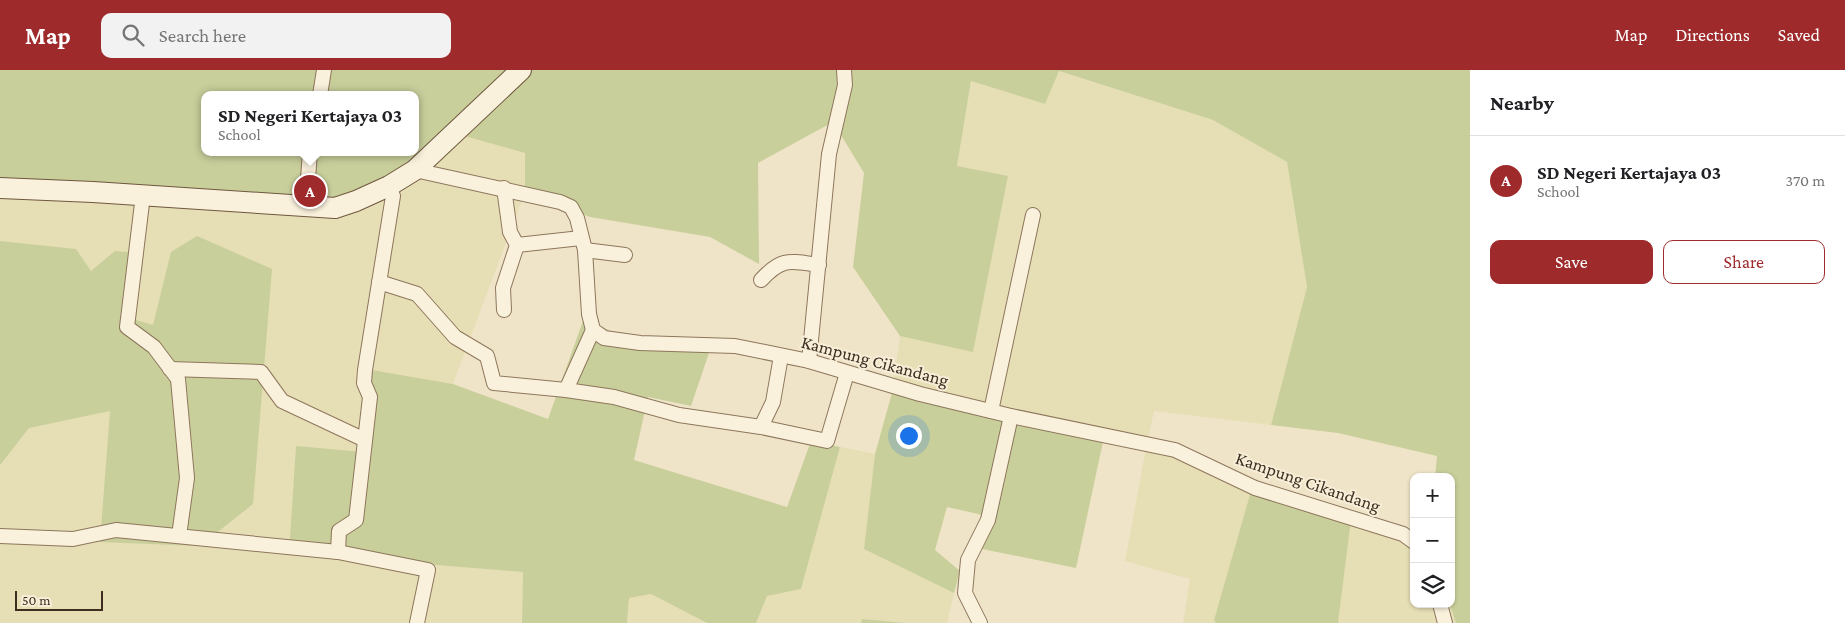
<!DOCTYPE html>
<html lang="en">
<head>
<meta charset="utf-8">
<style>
  body { margin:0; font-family:"Crimson Pro",serif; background:#f2f2f2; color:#202124 }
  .controls { position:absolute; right:15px; bottom:15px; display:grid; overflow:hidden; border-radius:10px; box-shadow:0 1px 4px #0004 }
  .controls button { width:45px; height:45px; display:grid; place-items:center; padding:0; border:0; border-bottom:1px solid #e0e0e0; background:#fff; color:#202124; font:25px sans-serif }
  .scale { position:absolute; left:15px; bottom:12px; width:88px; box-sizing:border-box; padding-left:5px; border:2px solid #3d2e20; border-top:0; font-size:14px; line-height:18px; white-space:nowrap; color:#3d2e20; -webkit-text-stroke:4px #f7eed8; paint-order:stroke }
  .you { position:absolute; left:908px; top:365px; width:18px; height:18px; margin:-12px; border:4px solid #fff; border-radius:50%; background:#1a73e8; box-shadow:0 0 0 8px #1a73e833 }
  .badge { display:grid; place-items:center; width:32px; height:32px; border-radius:50%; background:#9e2a2b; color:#fff; font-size:16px; font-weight:700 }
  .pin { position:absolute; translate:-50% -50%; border:2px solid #fff; box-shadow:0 1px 5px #0006 }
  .popup { position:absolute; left:201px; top:21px; width:218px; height:65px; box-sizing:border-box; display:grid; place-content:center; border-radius:10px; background:#fff; filter:drop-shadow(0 1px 4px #0005); font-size:16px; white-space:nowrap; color:#757577 }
  .popup b { font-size:19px; color:#202124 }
  .popup::after { content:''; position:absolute; left:50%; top:100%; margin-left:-10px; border:10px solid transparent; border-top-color:#fff }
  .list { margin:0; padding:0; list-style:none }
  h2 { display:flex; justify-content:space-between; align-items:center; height:65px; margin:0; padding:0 20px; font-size:21px }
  h2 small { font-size:16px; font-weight:400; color:#757577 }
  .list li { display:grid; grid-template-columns:32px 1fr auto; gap:15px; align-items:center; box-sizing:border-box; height:90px; padding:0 20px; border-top:1px solid #e0e0e0 }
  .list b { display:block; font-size:19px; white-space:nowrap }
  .list p { margin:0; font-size:16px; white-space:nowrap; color:#757577 }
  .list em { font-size:16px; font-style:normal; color:#757577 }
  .actions { display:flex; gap:10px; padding:15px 20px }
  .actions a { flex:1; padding:11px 0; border:1px solid #9e2a2b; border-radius:10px; text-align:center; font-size:18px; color:#9e2a2b }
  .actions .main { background:#9e2a2b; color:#fff }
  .icon { flex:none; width:28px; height:28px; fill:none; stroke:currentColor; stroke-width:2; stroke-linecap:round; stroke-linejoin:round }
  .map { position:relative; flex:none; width:1470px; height:553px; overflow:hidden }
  header { display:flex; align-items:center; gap:30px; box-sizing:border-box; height:70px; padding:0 25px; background:#9e2a2b; color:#fff }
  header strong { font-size:24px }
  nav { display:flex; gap:28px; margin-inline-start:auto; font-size:18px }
  .search { width:350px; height:45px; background:#f2f2f2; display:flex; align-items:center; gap:12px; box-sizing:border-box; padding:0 18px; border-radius:10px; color:#757577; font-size:19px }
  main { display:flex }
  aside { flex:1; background:#fff }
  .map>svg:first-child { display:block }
</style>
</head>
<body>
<header>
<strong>Map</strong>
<div class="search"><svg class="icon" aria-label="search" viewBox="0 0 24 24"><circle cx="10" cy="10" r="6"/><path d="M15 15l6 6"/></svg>Search here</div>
<nav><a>Map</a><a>Directions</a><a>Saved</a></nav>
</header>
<main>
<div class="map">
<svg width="1470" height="553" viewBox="0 0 1470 553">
  <rect width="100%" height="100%" fill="#f0e4c8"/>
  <g fill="#e6deb5">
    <polygon points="1058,1 1213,50 1287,92 1307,217 1271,355 1154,341 1146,378 1216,394 1253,414 1214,550 1216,553 1183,553 1190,509 1125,491 1146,378 892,323 900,266 973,281 1008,107 957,96 971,11 1045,34"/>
    <polygon points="461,65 525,83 525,122 453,314 372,300 363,382 289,483 523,502 522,553 0,553 0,116 311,137"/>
    <polygon points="840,377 875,384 864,479 954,523 947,553 906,553 862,549 861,553 756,553 767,526 801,518"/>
    <polygon points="1351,450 1414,466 1414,534 1450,534 1456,553 1338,553"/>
    <polygon points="651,524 707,553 627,553 629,528"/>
  </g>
  <g fill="#c9cf9b" fill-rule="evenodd">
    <path d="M 0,0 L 1470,0 L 1470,553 L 1456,553 L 1450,534 L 1451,534 L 1451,407 L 1435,407 L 1437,386 L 1338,363 L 1271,355 L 1307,217 L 1287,92 L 1213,50 L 1059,1 L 1045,34 L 971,11 L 957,96 L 1008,106 L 973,282 L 900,266 L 853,197 L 864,103 L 833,52 L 758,93 L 759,194 L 710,167 L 590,147 L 525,122 L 525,83 L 461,65 L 335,140 L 0,116 ZM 205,25 L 415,25 L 415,82 L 205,82 Z"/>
    <polygon points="197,166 272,199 253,434 200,476 100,472 110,341 29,358 0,395 0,171 76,179 91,201 115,181 139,183 136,250 153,255 171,182"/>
    <polygon points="584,248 644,277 711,277 691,336 648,327 634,390 787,437 811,371 840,377 801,519 767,526 756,553 707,553 651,524 629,528 627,553 522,553 523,502 289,483 296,376 363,382 372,300 453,314 548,349"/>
    <polygon points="892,323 1104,367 1076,498 982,479 987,446 947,437 935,480 960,501 954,523 864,479 875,384"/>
    <polygon points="1253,414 1351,450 1338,553 1216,553 1214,550"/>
    <polygon points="862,549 906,553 861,553"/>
  </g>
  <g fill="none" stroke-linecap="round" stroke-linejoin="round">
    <g stroke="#8d765c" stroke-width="16">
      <g id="street">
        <polyline points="320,25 324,0"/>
        <polyline points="415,100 560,132 571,137 577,148 585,180 589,244 593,260 604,268 640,273 735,276 809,291 920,324 1011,346 1175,380 1255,418 1403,464 1414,472"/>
        <polyline points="143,125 127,257 154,277 178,309 187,408 179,466"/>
        <polyline points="306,135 310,82"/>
        <polyline points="517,175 581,168"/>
        <polyline points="585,180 625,185"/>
        <path d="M 761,210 C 782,187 790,191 819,195"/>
        <polyline points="379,212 417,224 455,267 487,286 494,313 566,320 593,260"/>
        <polyline points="504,240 503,218 517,175 510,162 504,118"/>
        <polyline points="809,291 829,84 845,15 844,0"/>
        <polyline points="170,299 261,302 282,331 365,370"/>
        <polyline points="566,320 614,327 679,345 761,357 827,371 847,303"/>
        <polyline points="991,341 1033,145"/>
        <polyline points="761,357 773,332 781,286"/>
        <polyline points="0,466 73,469 116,460 338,482 428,500 417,553"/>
        <polyline points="338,482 339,461 356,450 370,327 364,313 365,300 393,126 389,116"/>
        <polyline points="1440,534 1445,553"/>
        <polyline points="980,553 965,523 968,490 988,450 1011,346"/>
      </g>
    </g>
    <g stroke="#6f573f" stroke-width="22">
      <polyline id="secondary" points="0,118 93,122 335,138 356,131 389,116 415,100 521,0"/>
    </g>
    <use href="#street" stroke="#faf1dc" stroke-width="14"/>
    <use href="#secondary" stroke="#faf1dc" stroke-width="20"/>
  </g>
  <g text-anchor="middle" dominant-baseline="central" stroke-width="4" stroke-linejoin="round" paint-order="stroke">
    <g font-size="18" fill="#3d2e20" stroke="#f7eed8">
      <text transform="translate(875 291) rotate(15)">Kampung Cikandang</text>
      <text transform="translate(1308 412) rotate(19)">Kampung Cikandang</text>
    </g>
  </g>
</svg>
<div class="controls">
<button>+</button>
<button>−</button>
<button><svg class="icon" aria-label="layers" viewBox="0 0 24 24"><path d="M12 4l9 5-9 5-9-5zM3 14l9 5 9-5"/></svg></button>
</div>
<div class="scale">50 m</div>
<div class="you"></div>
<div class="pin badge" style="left:310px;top:121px">A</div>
<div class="popup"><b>SD Negeri Kertajaya 03</b>School</div>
</div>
<aside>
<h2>Nearby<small></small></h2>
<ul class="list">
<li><span class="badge">A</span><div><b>SD Negeri Kertajaya 03</b><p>School</p></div><em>370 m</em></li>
</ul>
<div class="actions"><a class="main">Save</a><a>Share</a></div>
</aside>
</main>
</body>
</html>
